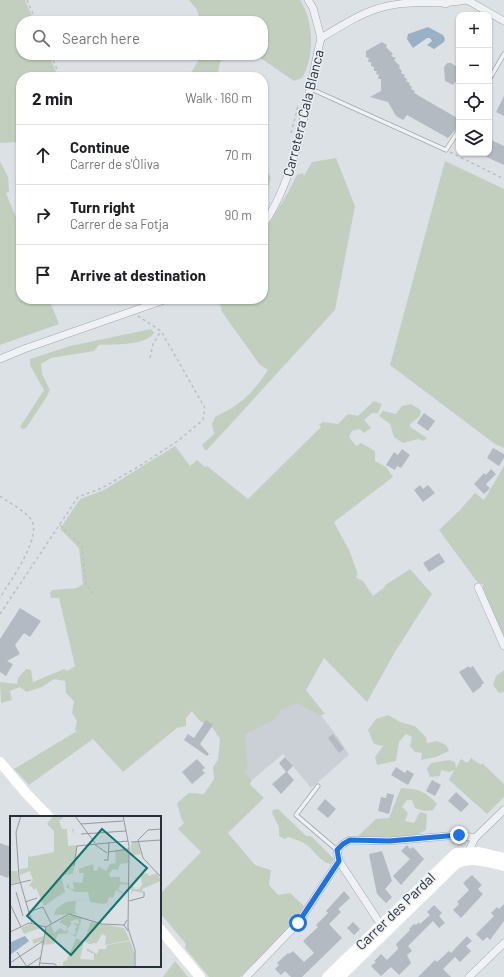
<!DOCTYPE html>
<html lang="en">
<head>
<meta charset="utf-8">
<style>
  body { margin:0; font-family:Barlow,sans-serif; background:#f2f2f2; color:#202124 }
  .controls { position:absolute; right:12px; top:12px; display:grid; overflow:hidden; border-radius:8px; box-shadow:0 1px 3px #0004 }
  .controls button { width:36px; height:36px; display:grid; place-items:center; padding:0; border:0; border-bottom:1px solid #e0e0e0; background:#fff; color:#202124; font:20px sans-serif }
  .stop { position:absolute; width:12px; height:12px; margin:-9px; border:3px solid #1a73e8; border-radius:50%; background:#fff }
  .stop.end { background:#1a73e8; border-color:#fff; box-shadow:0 1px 4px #0008 }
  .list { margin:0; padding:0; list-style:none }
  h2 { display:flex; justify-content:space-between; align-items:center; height:52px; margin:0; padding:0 16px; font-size:17px }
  h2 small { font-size:13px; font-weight:400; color:#757577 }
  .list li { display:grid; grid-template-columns:26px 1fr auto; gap:12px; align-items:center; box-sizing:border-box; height:60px; padding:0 16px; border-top:1px solid #e0e0e0 }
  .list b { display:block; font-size:15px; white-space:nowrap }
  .list p { margin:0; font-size:13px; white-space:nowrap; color:#757577 }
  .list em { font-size:13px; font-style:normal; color:#757577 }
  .icon { flex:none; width:22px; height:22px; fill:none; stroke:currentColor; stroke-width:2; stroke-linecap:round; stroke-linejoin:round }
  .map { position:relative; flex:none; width:504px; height:977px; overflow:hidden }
  .search { position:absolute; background:#fff; box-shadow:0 1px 3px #0004; left:16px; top:16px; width:252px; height:44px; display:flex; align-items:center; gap:10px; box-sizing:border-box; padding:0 14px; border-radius:16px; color:#757577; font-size:15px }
  .panel { position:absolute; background:#fff; box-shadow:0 1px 3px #0004; left:16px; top:72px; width:252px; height:232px; border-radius:16px }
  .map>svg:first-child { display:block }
</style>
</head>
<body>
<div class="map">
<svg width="504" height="977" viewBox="0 0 504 977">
  <rect width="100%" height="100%" fill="#dce1e6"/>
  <polygon fill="#cbd0d7" points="299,692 311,702 339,739 349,755 311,788 283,754 252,780 241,768 231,735"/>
  <g fill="#c3cfbe">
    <polygon points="0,0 25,0 34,21 21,21 21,55 49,55 58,77 21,77 21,142 0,143"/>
    <path d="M 189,0 L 300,0 C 314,22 315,56 302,78 L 294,81 L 256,55 L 263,55 L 263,21 L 200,21 L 197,10 Z"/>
    <polygon points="198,55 225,55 220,63 217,77 182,77 191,73 199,59"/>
    <path d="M 336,158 L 355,206 L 335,310 L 207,450 L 205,450 L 202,445 L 214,434 L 212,424 L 215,417 C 241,404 252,394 268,370 L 260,365 L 222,312 L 219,301 L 220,299 L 263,299 L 263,234 L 286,196 L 297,175 L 303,173 L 304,176 L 312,162 Z"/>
    <polygon points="0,161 8,177 9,192 6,193 21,230 21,299 49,299 59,324 0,345"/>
    <polygon points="445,161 504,189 504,448 495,444 390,365"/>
    <polygon points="263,163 271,178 263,203"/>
    <path d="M 151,329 L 154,333 C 145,346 114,344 99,345 L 94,351 L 51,358 L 41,364 L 42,374 L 50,390 L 46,398 L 26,428 L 23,429 L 20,427 L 44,390 L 30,365 L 30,359 L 70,346 Z"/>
    <path d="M 374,401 L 382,404 L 378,413 L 372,413 L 364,420 L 371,428 L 364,433 L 360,429 L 352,431 L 349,437 L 356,446 L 361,443 L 375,451 L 375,461 L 386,467 L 393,477 L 334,522 L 350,552 L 358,575 L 356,576 L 357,578 L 363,581 L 373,596 L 385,587 L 384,586 L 410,569 L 432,594 L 395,652 L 367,702 L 324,658 L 306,690 L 325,714 L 319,716 L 298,703 L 281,710 L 274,720 L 245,734 L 248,770 L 244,771 L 252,780 L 250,784 L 264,798 L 228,833 L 255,865 L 271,870 L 269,885 L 278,895 L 290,893 L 304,906 L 294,922 L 240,977 L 209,977 L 185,948 L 186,944 L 160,913 L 160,894 L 201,852 L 178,829 L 184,823 L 181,818 L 177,803 L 189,793 L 204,794 L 214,779 L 213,767 L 218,760 L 220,739 L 212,727 L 213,725 C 201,724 198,720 192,711 L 186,718 L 186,726 L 177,728 L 123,772 L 93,739 L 29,785 L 14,769 L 77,731 L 75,730 L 77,721 L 72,713 L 74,701 L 66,693 L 65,681 L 54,679 L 42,687 L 26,692 L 20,687 L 10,691 L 12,700 L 1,703 L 0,682 L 17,684 L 18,678 L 26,669 L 31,670 L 33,682 L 64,669 L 67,671 L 75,666 L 59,598 L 51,598 L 50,593 L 52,590 L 77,588 L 83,584 L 79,548 L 60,529 L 80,499 L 104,490 L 175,446 L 190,466 L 197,460 L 205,467 L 207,466 L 248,499 L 321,427 L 319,425 L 323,422 L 338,424 L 348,414 L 358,416 Z"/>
    <polygon points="411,404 421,410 420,416 410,424 410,427 427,438 423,441 418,439 403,443 394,437 390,424 379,416 383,411 396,414 402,406"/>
    <polygon points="504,466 504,636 483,591 483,584 478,583 439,530 459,511 475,493 484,500"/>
    <polygon points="504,670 504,692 499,693 493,685 496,676"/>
    <polygon points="388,715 400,722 415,726 426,737 427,743 437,741 446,745 449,751 436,757 421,760 422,753 415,752 410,746 412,737 406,734 399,742 396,761 377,765 375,757 383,746 374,744 368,730 376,719"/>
    <polygon points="471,758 481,765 482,763 504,784 504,797 487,814 449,780 454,770 449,772 441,770 440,776 430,777 427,769 431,763 449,760 455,762 456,768 461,759 467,763"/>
    <path d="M 401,788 C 419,789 425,791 437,804 L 433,810 L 425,811 L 415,808 L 412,800 L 407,800 L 402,807 L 408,813 L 405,821 L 414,823 L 420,812 L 427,814 L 426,830 C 407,842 379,839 358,836 L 376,819 L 389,818 Z"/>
    <path d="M 278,809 L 306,836 L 311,836 L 334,859 L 333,862 L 330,864 C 320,861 316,853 308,846 C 303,842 295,839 288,837 L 285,839 L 279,836 L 279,827 L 272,813 L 273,810 Z"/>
    <polygon points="175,961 188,977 163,977"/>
  </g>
  <polygon fill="#99b1c4" points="428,27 443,35 445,39 444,42 434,49 427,45 432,41 430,38 427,38 413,48 407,39 408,34"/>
  <g fill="#b4bac2">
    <polygon points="382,42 387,45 386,47 393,54 391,56 396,58 394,60 400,66 399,68 402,71 401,73 405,75 404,77 407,79 406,81 410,83 409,85 412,87 411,89 415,91 414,93 459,119 456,125 458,127 448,138 407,115 403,120 396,116 388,102 370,97 381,91 381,79 378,79 379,75 376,74 377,71 374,71 374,67 371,66 371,62 368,62 369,58 366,57 366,51"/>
    <polygon points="447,63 451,63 459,68 459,84 455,82 453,85 445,81 444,67"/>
    <polygon points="504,96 504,116 496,112"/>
    <polygon points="489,139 504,146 504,165 478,153 489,153"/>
    <polygon points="424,413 435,421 428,431 417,423"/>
    <polygon points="493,448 504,454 504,458 499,466 487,458"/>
    <polygon points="402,449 410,455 401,468 397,466 395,470 386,465 394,452 398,455"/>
    <polygon points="491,469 496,474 487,483 486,485 490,488 484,494 474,484 484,473 486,475"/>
    <polygon points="420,485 423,489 428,485 435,493 423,502 414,490"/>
    <polygon points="439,553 445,562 429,572 423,563"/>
    <polygon points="20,608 41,621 30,637 24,633 15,645 20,654 7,661 13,664 6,676 0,672 0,639"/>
    <polygon points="469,666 470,668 473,666 484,683 481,685 482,686 473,693 459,672"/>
    <polygon points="206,720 213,725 200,744 209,754 207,756 184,740 188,734 194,738"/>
    <polygon points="333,734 344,749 339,753 328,738"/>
    <polygon points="285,757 293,766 287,772 294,780 281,794 272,784 286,772 279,763"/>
    <polygon points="197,759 205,768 202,770 205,773 192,784 182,772"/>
    <polygon points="396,767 405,773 407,770 414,774 408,785 391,775"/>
    <polygon points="432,780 441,785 435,796 426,791"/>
    <polygon points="456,792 469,804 461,812 448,801"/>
    <polygon points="387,793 394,795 389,814 378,811 381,797 386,798"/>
    <polygon points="325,799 336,809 328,818 317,809"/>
    <polygon points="0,843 11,847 11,870 8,878 0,875"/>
    <polygon points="407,845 410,849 413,847 424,859 401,885 393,876 410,859 401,851"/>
    <polygon points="382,851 392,881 385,889 392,897 386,903 377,894 369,854"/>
    <polygon points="472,875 482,885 478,889 483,894 461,918 453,910 459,904 457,902 469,890 463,883"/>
    <polygon points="344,891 350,898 338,909 341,912 329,924 342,938 302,977 291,977 285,971 281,975 275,969 279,965 277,963 288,953 289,954 293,951 304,962 314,953 303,941 318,927 316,925 328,913 326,911"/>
    <polygon points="504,904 504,921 490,940 487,937 483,941 476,934 494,916 491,913 497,907 499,909"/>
    <polygon points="434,905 442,913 439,916 445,923 439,928 433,921 408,946 412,951 407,955 411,963 399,975 391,967 381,976 371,966 376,962 374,961 381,954 387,960 398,949 396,944 410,930 409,929 414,924 416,925 419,922 420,924 430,915 427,912"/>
    <polygon points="353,922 360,929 354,935 347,928"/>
    <polygon points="467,936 472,941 466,946 471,951 460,962 455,957 443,969 451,977 418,977 435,960 437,962 449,951 451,953"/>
  </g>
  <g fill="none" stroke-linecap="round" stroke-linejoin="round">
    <g stroke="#a2a8af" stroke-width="5">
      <g id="lane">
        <polyline points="489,80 504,54"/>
        <polyline points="309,88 446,150 459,130"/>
        <polyline points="318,786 296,815 337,850"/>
      </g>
    </g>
    <g stroke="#a2a8af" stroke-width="8">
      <g id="street">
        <polyline points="308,0 313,8 321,38"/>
        <polyline points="436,0 445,4 456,0"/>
        <polyline points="453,2 467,0 504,21"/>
        <path d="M 263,225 C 298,176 307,96 321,38 C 367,10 384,0 439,3"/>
        <polyline points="0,359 24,349 167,299"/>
        <polyline points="478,587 504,646"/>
        <polyline points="466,856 475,838 504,810"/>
        <polyline points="383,928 339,861 337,850 343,844 350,840 389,841 459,835 475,838"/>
        <polyline points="246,977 298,923 339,861"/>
        <polyline points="469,977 504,943"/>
      </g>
    </g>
    <g stroke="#bbbfc4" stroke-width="1.5" stroke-dasharray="3 3" stroke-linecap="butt">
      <polyline points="27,0 36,21"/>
      <polyline points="51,55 60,77"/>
      <polyline points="291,133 298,106"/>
      <polyline points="450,152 504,179"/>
      <polyline points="129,299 130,303"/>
      <polyline points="150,358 153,344 161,331"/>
      <path d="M 0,496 C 9,503 22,509 30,518 C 45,535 9,582 0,598"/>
      <polyline points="60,525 82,546 86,584 95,596"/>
      <polyline points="0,614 78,497 102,488 141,465 179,440 203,420 205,408 161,331 138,316"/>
    </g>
    <use href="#lane" stroke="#eff1f4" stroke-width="3.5"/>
    <use href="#street" stroke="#eff1f4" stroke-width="7"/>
    <g stroke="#fff" stroke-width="10">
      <polyline points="0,762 25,792 49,817"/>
      <polyline points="160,929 200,977"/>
      <polyline points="327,977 456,853 479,852 504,858"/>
      <path d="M 340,977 L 456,864 C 472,856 487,862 504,866"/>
    </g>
  </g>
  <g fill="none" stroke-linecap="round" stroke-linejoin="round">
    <polyline stroke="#1a73e8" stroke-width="5" points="298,923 339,861 337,850 343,844 350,840 389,841 459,835"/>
  </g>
  <g text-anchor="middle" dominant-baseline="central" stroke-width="3" stroke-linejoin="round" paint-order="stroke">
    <g font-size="14" fill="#27303b" stroke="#ebeff4">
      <text transform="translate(303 113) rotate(-76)">Carretera Cala Blanca</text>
      <text transform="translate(395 911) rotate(-44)">Carrer des Pardal</text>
    </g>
  </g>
  <g transform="translate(10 816)">
    <rect width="151" height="151" fill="#dce1e6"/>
    <path d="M 43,0 L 55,0 L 49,5 L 52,13 L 64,13 L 63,18 L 62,13 L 57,13 L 58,30 L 67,29 L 66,42 L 63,58 L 51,59 L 55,76 L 34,90 L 26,72 L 24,74 L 21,70 L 19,70 L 23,64 L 20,55 L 10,59 L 9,53 L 18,52 L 18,38 L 19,41 L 44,36 L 44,15 L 37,8 ZM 123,26 L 128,26 L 131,38 L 120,40 L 121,29 ZM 118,33 L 118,47 L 110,48 L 108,54 L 103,53 L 99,58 L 100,61 L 110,61 L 110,66 L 120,67 L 120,69 L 111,68 L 108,73 L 117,80 L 106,74 L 103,82 L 99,81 L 97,87 L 93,88 L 80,86 L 78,76 L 65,76 L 56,71 L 58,67 L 60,73 L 64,73 L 63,66 L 72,67 L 74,57 L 69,57 L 69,53 L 83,48 L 84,55 L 88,54 L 88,50 L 96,55 L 100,48 L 106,47 L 105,35 ZM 0,55 L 7,55 L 9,66 L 0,68 ZM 137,57 L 139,60 L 147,57 L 151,65 L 132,73 L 134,77 L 123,75 L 121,79 L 122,67 L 124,73 L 129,73 L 132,69 L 131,61 L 126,62 L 127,68 L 125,62 ZM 78,83 L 66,85 L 65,96 L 68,98 L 44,99 L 46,93 L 56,86 ZM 64,99 L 72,102 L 66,121 L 59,117 L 66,119 L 65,112 L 68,111 L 63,107 L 70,108 L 67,103 L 59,106 L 62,107 L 57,113 L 59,117 L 48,118 L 44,128 L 32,129 L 31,125 L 24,128 L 22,124 L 34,120 L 35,114 L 41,109 L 44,117 L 50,112 L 56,116 L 57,110 L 49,106 L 57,100 ZM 81,106 L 114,112 L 120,124 L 95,129 L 96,120 L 92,118 L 87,127 L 79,128 L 74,125 ZM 20,108 L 30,112 L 14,118 L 11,112 ZM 66,122 L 74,126 L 70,143 L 84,144 L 84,138 L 77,135 L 77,132 L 87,138 L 89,133 L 96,133 L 97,129 L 120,125 L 125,139 L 124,151 L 53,151 L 53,146 L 57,144 Z" fill="#c3cfbe"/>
    <path d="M 15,120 L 19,125 L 0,139 L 1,126 Z" fill="#99b1c4"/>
    <path fill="none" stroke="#949aa2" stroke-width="1" d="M 11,0 L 6,16 L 9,62 L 22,107M 65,0 L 85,27M 113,0 L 119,30 L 118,112 L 125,134 L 125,151M 71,8 L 113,5M 151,13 L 138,14 L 128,24 L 133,42 L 151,61M 71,18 L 116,15M 121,26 L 151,24M 84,28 L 97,37M 98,36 L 119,33M 94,44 L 98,44 L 99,26M 64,50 L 67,30 L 118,25M 0,69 L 21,64M 6,76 L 13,100M 119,85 L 134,81 L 134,76M 15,86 L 27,82M 0,88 L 11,111M 18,96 L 33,91 L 41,107M 117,104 L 114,109 L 118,115M 0,116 L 19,107 L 36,111 L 59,98 L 92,108 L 114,109M 7,136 L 17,151M 0,147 L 33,125M 30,147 L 45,148 L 47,151M 16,151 L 31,141M 29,151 L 36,111"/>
    <path fill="#0f766e" fill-opacity="0.15" stroke="#0f766e" stroke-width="2" d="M 92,13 L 137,52 L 61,139 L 17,100 Z"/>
    <rect width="151" height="151" fill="none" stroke="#27303b" stroke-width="2"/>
  </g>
</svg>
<div class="controls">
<button>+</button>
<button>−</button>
<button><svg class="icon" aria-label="locate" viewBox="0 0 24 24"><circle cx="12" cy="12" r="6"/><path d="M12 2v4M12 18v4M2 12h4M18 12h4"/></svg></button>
<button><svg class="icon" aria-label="layers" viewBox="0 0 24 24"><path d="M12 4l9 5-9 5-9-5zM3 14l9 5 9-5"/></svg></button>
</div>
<div class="stop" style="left:298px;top:923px"></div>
<div class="stop end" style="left:459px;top:835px"></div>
<div class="search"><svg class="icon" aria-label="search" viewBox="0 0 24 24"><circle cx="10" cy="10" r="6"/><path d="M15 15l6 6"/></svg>Search here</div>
<section class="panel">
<h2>2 min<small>Walk · 160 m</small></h2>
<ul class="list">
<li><svg class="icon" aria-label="ahead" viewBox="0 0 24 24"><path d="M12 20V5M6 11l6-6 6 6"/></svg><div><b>Continue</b><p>Carrer de s'Òliva</p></div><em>70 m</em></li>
<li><svg class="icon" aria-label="right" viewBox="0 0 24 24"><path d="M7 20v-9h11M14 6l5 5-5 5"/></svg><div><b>Turn right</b><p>Carrer de sa Fotja</p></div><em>90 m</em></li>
<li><svg class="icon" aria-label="arrive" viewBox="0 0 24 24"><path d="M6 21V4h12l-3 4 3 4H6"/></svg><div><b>Arrive at destination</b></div></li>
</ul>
</section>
</div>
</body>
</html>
